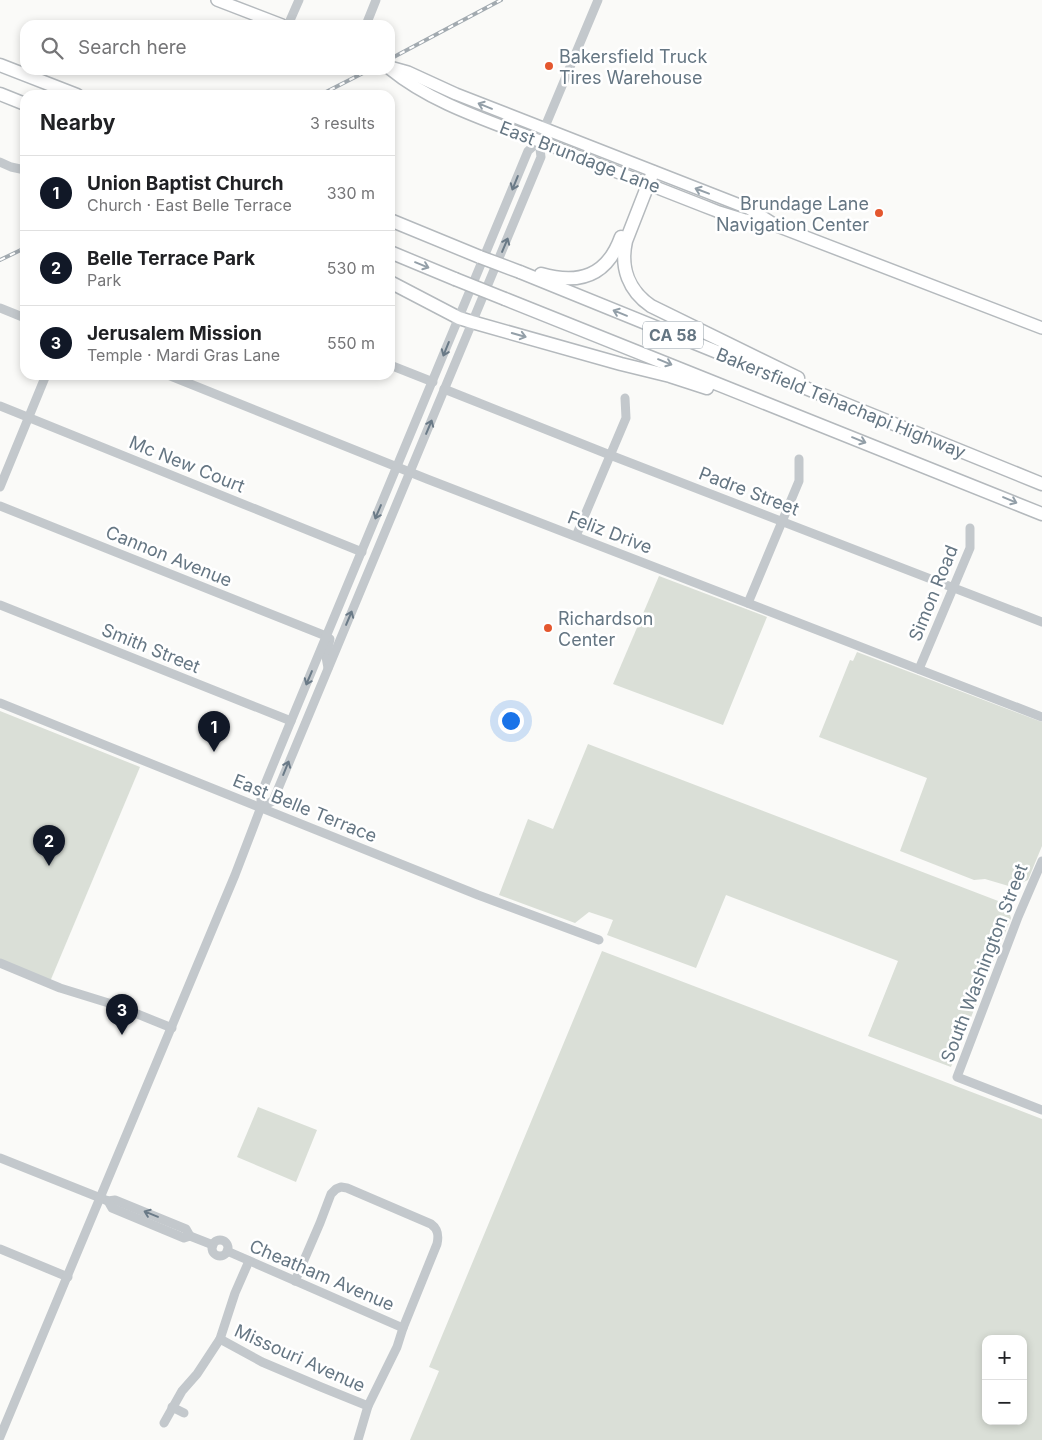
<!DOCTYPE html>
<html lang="en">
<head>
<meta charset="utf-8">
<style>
  body { margin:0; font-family:Inter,sans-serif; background:#f2f2f2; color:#202124 }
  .controls { position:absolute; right:15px; bottom:15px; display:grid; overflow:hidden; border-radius:10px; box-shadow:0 2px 8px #0003 }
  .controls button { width:45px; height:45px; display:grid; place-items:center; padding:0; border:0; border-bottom:1px solid #e0e0e0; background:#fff; color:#202124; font:25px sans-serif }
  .you { position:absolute; left:510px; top:720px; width:18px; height:18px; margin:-12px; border:4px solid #fff; border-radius:50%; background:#1a73e8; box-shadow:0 0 0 8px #1a73e833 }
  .badge { display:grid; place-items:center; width:32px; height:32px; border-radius:50%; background:#111827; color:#fff; font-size:16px; font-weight:700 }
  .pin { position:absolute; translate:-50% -41px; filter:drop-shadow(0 1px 2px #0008) }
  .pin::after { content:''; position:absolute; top:26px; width:18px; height:15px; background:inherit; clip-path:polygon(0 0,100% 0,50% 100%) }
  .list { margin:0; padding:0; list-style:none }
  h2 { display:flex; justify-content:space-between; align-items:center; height:65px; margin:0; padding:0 20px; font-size:21px }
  h2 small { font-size:16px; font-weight:400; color:#757577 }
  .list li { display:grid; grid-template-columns:32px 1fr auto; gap:15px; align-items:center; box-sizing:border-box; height:75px; padding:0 20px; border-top:1px solid #e0e0e0 }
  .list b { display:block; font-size:19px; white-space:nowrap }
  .list p { margin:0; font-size:16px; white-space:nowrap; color:#757577 }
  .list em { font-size:16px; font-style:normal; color:#757577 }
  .icon { flex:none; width:28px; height:28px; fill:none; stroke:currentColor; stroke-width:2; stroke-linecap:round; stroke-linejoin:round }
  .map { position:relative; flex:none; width:1042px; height:1440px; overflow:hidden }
  .search { position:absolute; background:#fff; box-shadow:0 2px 8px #0003; left:20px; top:20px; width:375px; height:55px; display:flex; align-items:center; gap:12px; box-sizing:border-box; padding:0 18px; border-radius:15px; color:#757577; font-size:19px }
  .panel { position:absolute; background:#fff; box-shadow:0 2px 8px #0003; left:20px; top:90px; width:375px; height:290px; border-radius:15px }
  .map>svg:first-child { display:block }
</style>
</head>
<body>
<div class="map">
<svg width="1042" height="1440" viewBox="0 0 1042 1440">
  <rect width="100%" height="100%" fill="#fafaf8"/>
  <g fill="#dadfd7" fill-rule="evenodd">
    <polygon points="659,576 767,617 723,725 613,684"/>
    <polygon points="857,652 1042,722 1042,846 1028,880 1012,887 985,879 974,880 900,851 927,778 819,737 850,660 853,661"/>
    <polygon points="0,711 140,767 49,984 0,964"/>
    <polygon points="588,744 1006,904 1011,918 951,1067 868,1036 898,961 726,895 696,968 607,935 613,920 589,912 575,923 499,895 528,819 553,829"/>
    <path d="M 602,951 L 1042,1119 L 1042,1440 L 410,1440 L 439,1371 L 429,1367 ZM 986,1339 L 1023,1339 L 1023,1421 L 986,1421 Z"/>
    <polygon points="258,1107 317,1130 296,1182 237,1157"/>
  </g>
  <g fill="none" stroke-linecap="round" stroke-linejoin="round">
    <g stroke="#b5babe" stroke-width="14">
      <g id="major">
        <polyline points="217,0 282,25"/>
        <polyline points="390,67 408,72 456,94 750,209 772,223"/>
        <path d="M 390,69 C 429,101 480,118 527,136 C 591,162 655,187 719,212 L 745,220 L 777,226 L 1042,328"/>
      </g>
    </g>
    <g stroke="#b4b9bd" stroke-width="15">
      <g id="highway">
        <polyline points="0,65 77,95"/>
        <polyline points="0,94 25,104"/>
        <path d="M 653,172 L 626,241 C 620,268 629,291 651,306 L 798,378"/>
        <polyline points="390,220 480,257"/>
        <polyline points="390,252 455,279"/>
        <polyline points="520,272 1042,484"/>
        <path d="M 541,274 C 579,285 607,276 621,237"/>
        <polyline points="390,282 459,318 472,322 621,364 670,376 707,388"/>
        <polyline points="505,299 1042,514"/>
      </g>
    </g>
    <g stroke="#c3c8cc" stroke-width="9">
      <polyline points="288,25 299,0"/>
      <polyline points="366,25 376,0"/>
      <polyline points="0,162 11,167 25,170"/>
      <polyline points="0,308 25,318"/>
      <polyline points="390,365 433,382"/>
      <polyline points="168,375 427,479 1042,717"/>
      <polyline points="444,389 610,455 1042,622"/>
      <polyline points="0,406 362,552"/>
      <polyline points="0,487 46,375"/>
      <polyline points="0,506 326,636"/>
      <polyline points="576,536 626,418 625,398"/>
      <polyline points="748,603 799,481 799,459"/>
      <polyline points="0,605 291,721"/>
      <polyline points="328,668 326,657 330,639"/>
      <polyline points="919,669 970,548 970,528"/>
      <polyline points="0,703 478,895 599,940"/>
      <polyline points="261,807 273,801 541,157 539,141"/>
      <polyline points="1042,861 1018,917 957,1077 1042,1110"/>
      <polyline points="0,963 60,988 115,1005 172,1028"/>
      <polyline points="0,1158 108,1201 115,1200 186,1229 190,1236"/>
      <polyline points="108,1201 112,1208 184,1238 190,1236 213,1245"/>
      <circle cx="220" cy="1248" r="8"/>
      <polyline points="0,1249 68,1277"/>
      <polyline points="227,1251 403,1328"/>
      <path d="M 295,1281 L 320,1223 L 331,1194 L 336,1189 L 341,1187 L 347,1188 L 431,1224 C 438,1229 439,1235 437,1244 L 403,1328 L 397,1347 L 368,1406 L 358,1440"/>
      <polyline points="220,1339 262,1362 321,1387 368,1406"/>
      <polyline points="172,1407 184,1413"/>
      <polyline points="164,1423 182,1391 197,1374 220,1339 235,1293 249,1261"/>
      <polyline points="0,1437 235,875 261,807 261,794 291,721 528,151 539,141 598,0"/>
    </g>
    <use href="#major" stroke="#fff" stroke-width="11"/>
    <use href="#highway" stroke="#fff" stroke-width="12"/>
    <g stroke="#a2aab0" stroke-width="4">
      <g id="rail">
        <polyline points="390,59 501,0"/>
        <polyline points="320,95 369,70"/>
        <polyline points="0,260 25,248"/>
      </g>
    </g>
    <use href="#rail" stroke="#fff" stroke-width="2" stroke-dasharray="5.5" stroke-linecap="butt"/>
    <g stroke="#b4b9bd" stroke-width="15" stroke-linecap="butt">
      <g id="highway-bridge">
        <polyline points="480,257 520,272"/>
        <polyline points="455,279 505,299"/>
      </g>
    </g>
    <use href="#highway-bridge" stroke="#fff" stroke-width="12"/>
  </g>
  <defs><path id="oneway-shaft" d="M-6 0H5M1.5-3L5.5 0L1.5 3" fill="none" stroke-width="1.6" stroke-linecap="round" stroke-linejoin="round" transform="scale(1.25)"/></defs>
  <g stroke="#939fa8">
    <use href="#oneway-shaft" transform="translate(485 106) rotate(-158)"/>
    <use href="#oneway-shaft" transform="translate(702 191) rotate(-159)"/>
    <use href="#oneway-shaft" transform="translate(422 265) rotate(22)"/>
    <use href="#oneway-shaft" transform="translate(620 313) rotate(-158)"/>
    <use href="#oneway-shaft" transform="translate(519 335) rotate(16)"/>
    <use href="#oneway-shaft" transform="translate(665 362) rotate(22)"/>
    <use href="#oneway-shaft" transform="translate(859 440) rotate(22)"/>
    <use href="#oneway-shaft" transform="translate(1010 500) rotate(23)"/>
  </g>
  <g stroke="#6a7a87">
    <use href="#oneway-shaft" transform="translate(515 183) rotate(112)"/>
    <use href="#oneway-shaft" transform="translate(505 245) rotate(-67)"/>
    <use href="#oneway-shaft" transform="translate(446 349) rotate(112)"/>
    <use href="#oneway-shaft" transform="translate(429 427) rotate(-67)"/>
    <use href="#oneway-shaft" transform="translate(378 512) rotate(113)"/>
    <use href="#oneway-shaft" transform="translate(349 618) rotate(-67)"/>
    <use href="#oneway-shaft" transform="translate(309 678) rotate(113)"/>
    <use href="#oneway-shaft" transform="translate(286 768) rotate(-68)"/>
    <use href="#oneway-shaft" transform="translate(151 1214) rotate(-158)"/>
  </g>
  <g fill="#e4572e" stroke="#fff" stroke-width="2">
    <circle cx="549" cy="66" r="5"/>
    <circle cx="879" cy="213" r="5"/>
    <circle cx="548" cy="628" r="5"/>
  </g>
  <g text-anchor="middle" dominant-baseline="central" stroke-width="5" stroke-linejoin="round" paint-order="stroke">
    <rect fill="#fff" stroke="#939fa8" stroke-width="1" x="643" y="321.5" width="60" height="27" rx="4"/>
    <g font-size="16" font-weight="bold" fill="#657683">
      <text x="673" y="335">CA 58</text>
    </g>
    <g font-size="18" fill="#657683" stroke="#fff" text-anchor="start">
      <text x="559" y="56">Bakersfield Truck<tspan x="559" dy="21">Tires Warehouse</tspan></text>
      <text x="869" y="203" text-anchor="end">Brundage Lane<tspan x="869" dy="21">Navigation Center</tspan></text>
      <text x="558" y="618">Richardson<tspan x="558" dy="21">Center</tspan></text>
    </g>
    <g font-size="18" fill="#657683" stroke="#fff">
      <text transform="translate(580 157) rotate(21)">East Brundage Lane</text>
      <text transform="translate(841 403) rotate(22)">Bakersfield Tehachapi Highway</text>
      <text transform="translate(187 464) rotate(22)">Mc New Court</text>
      <text transform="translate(749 491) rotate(21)">Padre Street</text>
      <text transform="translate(610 532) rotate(21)">Feliz Drive</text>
      <text transform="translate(169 556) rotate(22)">Cannon Avenue</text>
      <text transform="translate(933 593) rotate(-68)">Simon Road</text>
      <text transform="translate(151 648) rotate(22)">Smith Street</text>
      <text transform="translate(305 808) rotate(22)">East Belle Terrace</text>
      <text transform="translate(984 963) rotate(-69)">South Washington Street</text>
      <text transform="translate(322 1275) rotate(23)">Cheatham Avenue</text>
      <text transform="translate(300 1358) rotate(24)">Missouri Avenue</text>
    </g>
  </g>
</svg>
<div class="controls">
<button>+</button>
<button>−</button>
</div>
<div class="you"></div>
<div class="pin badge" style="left:214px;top:752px">1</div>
<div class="pin badge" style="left:49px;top:866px">2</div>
<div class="pin badge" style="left:122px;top:1035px">3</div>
<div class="search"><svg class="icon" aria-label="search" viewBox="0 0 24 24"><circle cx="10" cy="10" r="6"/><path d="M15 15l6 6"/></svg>Search here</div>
<section class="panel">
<h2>Nearby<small>3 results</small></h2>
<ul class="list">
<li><span class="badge">1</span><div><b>Union Baptist Church</b><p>Church · East Belle Terrace</p></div><em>330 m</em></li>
<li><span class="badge">2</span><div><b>Belle Terrace Park</b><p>Park</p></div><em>530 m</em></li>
<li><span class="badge">3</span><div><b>Jerusalem Mission</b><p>Temple · Mardi Gras Lane</p></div><em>550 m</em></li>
</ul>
</section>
</div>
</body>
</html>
